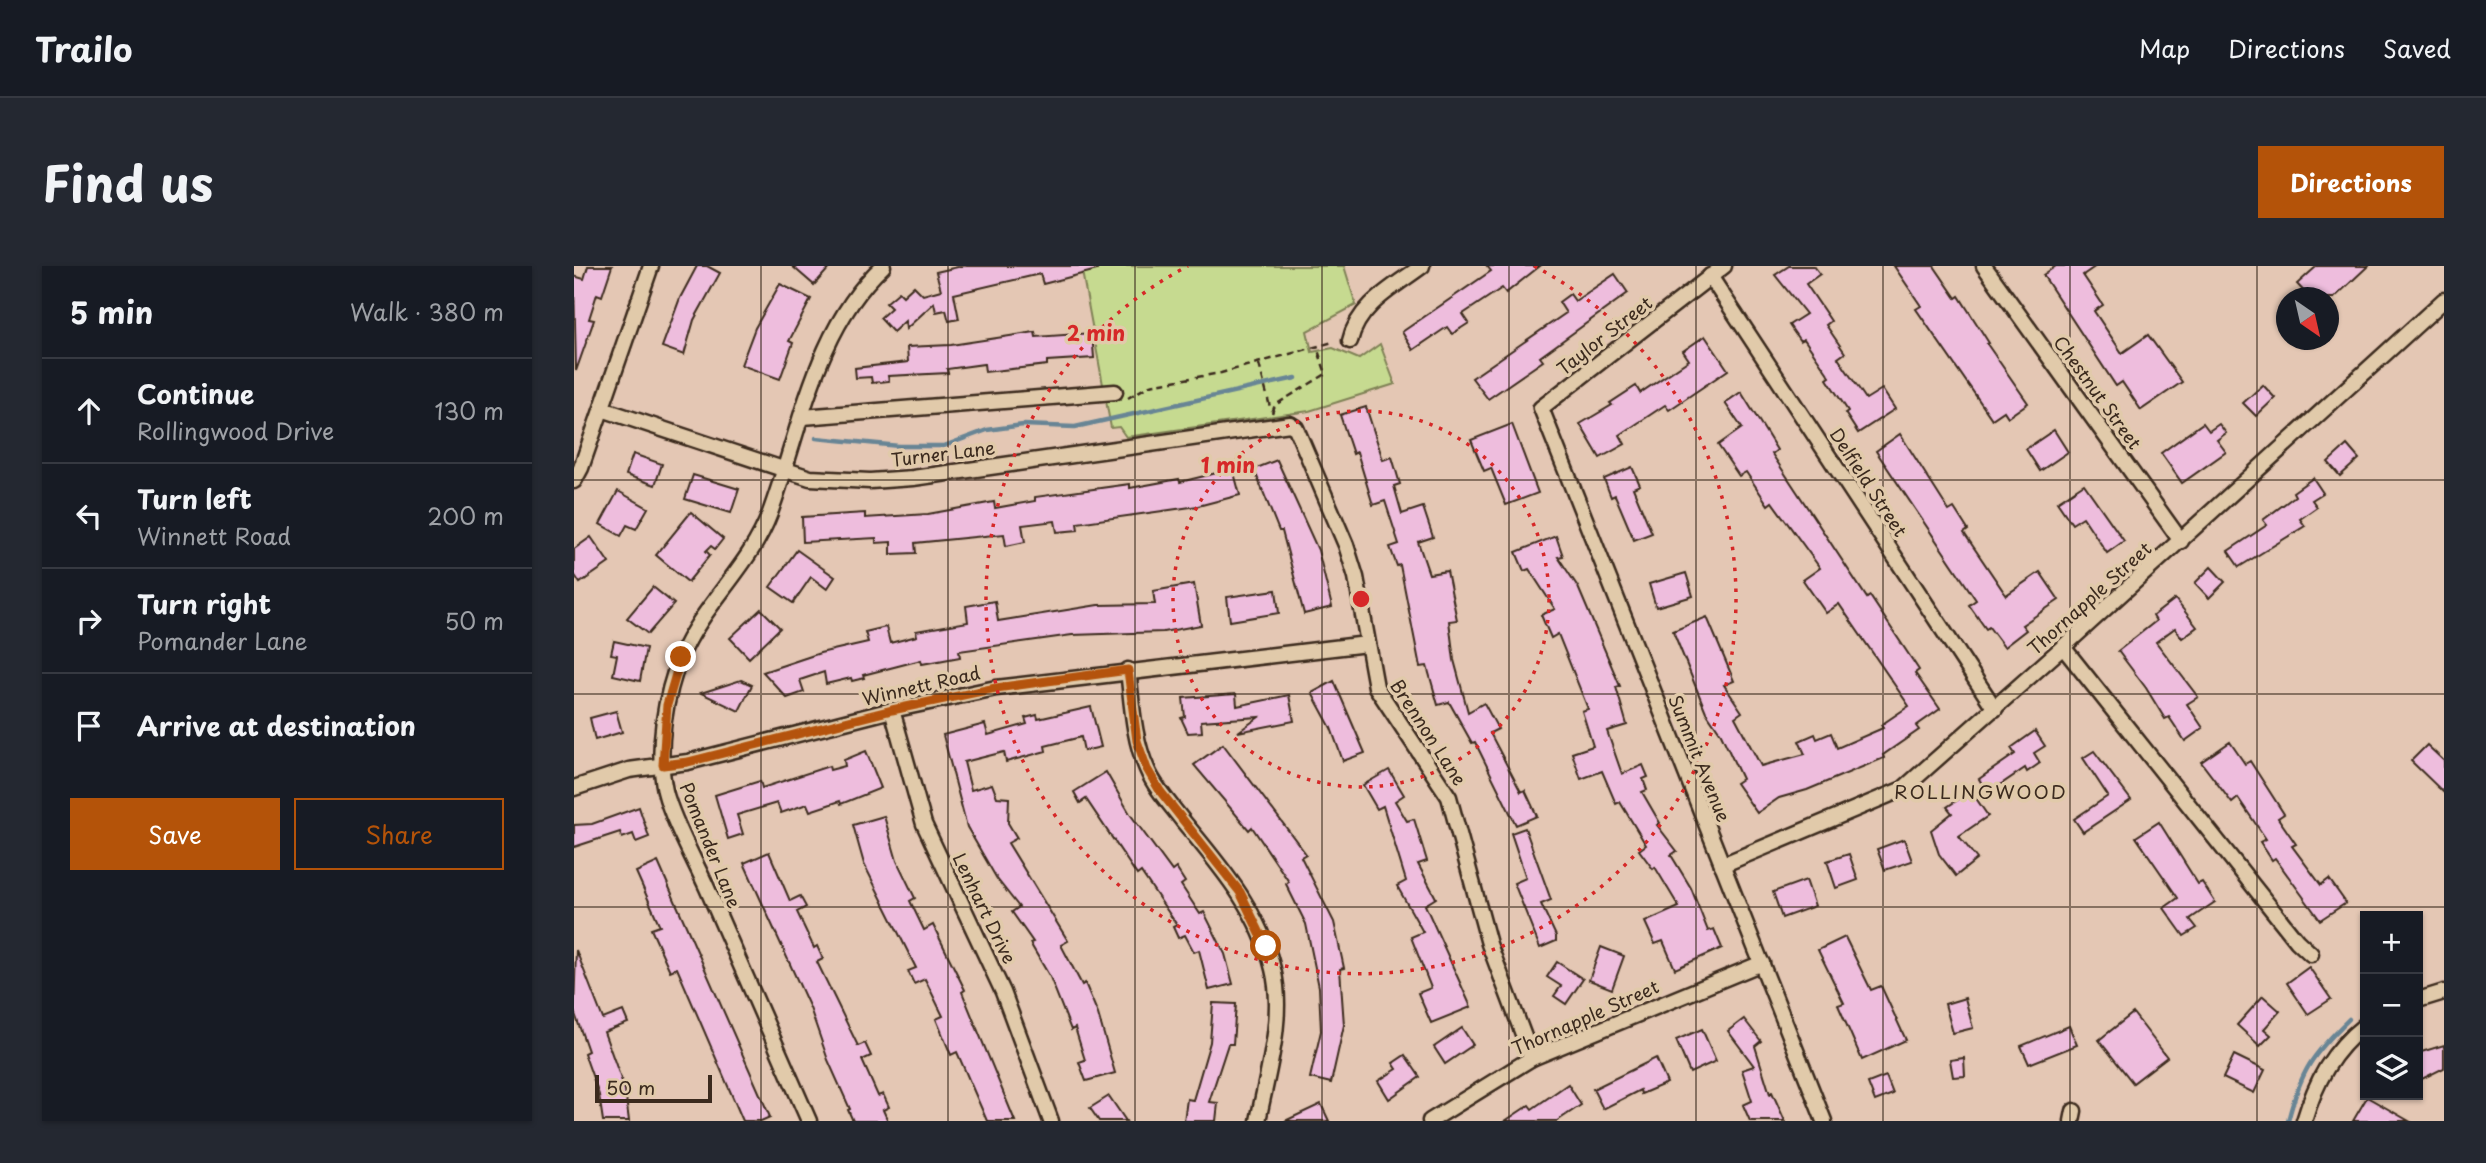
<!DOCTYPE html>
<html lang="en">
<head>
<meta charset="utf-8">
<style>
  body { margin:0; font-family:"Playpen Sans",sans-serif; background:#242831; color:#f1f3f6 }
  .controls { position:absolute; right:21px; bottom:21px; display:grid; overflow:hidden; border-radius:0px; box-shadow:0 2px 5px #0004 }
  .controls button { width:63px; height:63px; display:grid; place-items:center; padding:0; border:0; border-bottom:2px solid #363941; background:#171b24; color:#f1f3f6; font:35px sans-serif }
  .compass { position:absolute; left:1702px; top:21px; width:63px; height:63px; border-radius:50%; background:#171b24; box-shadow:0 2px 5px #0004; rotate:146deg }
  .scale { position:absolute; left:21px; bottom:18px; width:117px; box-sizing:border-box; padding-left:7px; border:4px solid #3b2a1e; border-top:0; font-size:19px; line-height:24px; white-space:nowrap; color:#3b2a1e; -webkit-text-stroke:5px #e1caaa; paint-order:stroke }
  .stop { position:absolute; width:21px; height:21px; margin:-16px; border:5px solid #b45309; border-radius:50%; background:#fff }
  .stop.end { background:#b45309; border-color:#fff; box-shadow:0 2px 7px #0008 }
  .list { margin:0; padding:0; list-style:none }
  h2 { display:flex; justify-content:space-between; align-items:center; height:91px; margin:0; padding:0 28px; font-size:30px }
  h2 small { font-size:23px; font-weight:400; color:#9ea1a6 }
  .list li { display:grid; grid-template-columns:46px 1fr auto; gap:21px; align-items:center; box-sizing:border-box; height:105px; padding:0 28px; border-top:2px solid #363941 }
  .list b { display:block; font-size:26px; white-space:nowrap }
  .list p { margin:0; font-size:23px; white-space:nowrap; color:#9ea1a6 }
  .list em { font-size:23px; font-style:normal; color:#9ea1a6 }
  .actions { display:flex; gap:14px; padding:21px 28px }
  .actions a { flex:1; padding:16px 0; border:2px solid #b45309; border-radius:0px; text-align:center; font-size:24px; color:#b45309 }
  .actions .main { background:#b45309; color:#fff }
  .icon { flex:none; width:38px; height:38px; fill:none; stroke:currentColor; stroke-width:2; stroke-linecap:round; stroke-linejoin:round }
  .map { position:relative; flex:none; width:1870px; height:855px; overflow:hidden; border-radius:0px }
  header { display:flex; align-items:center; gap:42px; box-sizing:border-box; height:98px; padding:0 35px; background:#171b24; border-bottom:2px solid #363941 }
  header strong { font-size:33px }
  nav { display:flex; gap:38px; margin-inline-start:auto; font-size:24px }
  .intro { display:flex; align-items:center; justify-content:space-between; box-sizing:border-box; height:168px; padding:0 42px }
  h1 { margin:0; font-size:49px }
  .button { padding:18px 32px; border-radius:0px; background:#b45309; color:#fff; font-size:24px; font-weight:700 }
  main { display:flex; gap:42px; padding:0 42px }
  aside { flex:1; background:#171b24; border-radius:0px; box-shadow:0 2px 5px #0004 }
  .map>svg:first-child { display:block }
</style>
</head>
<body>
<header>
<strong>Trailo</strong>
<nav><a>Map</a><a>Directions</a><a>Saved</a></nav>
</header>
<div class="intro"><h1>Find us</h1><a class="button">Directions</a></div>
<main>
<aside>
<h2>5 min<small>Walk · 380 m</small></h2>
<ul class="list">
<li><svg class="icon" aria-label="ahead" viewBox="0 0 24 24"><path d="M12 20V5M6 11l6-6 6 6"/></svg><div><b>Continue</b><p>Rollingwood Drive</p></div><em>130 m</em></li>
<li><svg class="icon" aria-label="left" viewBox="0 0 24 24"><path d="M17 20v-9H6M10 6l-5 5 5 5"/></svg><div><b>Turn left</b><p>Winnett Road</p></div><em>200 m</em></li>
<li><svg class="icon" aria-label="right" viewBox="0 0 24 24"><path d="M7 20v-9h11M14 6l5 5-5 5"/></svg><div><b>Turn right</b><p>Pomander Lane</p></div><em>50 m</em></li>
<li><svg class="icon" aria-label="arrive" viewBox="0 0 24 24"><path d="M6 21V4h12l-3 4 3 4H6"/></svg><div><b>Arrive at destination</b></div></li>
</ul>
<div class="actions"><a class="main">Save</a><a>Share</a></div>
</aside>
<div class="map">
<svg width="1870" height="855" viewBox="0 0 1870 855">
  <rect width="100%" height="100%" fill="#e4c7b4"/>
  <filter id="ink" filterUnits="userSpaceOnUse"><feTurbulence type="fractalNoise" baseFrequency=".0143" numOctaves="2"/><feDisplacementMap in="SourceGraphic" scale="14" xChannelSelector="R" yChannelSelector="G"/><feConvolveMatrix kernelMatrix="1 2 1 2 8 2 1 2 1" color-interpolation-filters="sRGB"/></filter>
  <g filter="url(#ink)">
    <polygon fill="#c6da90" stroke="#808257" stroke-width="2" points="507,0 770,0 782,39 733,65 738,86 759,82 785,93 806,78 821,118 735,145 552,171 545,161 537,162"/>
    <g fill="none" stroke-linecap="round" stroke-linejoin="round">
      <g stroke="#678595" stroke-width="4.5">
        <polyline points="242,172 325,180 370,180 413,164 449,159 501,161 722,112"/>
        <path d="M 1714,855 C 1727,804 1738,789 1775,753"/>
      </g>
    </g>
    <g fill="#eebddd" stroke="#3b2a1e" stroke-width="2">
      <polygon points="14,0 38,0 28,30 23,28 15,53 20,54 2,105 0,10 10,13"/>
      <polygon points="123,0 133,0 146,7 120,54 110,89 88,81 106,32"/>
      <polygon points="218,0 257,0 240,19"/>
      <polygon points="388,0 522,0 523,4 469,18 466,8 380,28 385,53 375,55 372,44 362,46 360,37 332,63 331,55 319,66 306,52 317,42 312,37 325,26 329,30 340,20 349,29 367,24 362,6"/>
      <polygon points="913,0 966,0 932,27 928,22 889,48 895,57 878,68 873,61 839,84 828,66 917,5"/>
      <polygon points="1215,0 1240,0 1246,8 1232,18 1257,55 1252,59 1271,87 1264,92 1292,133 1308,123 1321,143 1284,167 1271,147 1274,145 1253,113 1256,111 1230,73 1226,75 1215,59 1232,48 1201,9"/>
      <polygon points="1320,0 1360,0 1382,32 1385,30 1415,77 1413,78 1454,137 1434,151 1430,145 1418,153 1342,43 1347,40"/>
      <polygon points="1482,0 1522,0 1509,9 1529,39 1520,45 1548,87 1574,69 1608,116 1567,144 1548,116 1542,120 1469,9"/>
      <polygon points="1743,0 1794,0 1760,32 1736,32 1723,18"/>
      <polygon points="1041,8 1054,27 966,91 969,95 914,133 898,112 992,47 985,36 996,28 1001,35"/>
      <polygon points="206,18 237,33 215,75 219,77 206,113 167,99 181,62"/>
      <polygon points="461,66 462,71 518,67 520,92 473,95 473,99 411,106 410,98 373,103 374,107 314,110 315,115 298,117 297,111 282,112 281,102 334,96 333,81 377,79"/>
      <polygon points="1131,70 1154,104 1095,144 1091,139 1046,169 1051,178 1026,192 1006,158 1038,139 1036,137 1062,120 1066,127 1115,94 1109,85"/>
      <polygon points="1689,119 1701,132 1682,150 1669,137"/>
      <polygon points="1167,126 1203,184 1198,188 1293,332 1296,330 1345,404 1341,407 1366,443 1342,460 1345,464 1309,489 1310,492 1233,524 1205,532 1183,547 1162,517 1168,513 1147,468 1132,446 1099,365 1133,351 1160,415 1150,419 1168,446 1161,451 1187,500 1231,488 1225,475 1241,468 1243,473 1257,467 1263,482 1309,462 1307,459 1335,440 1265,338 1252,347 1229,314 1246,302 1198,236 1194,239 1172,206 1165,210 1144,179 1168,162 1151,137"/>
      <polygon points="792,141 809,194 818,191 826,218 820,220 828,248 849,241 859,271 844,276 855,308 873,305 883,354 875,355 880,394 894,446 910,437 924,463 916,467 947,526 951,524 963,550 942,559 901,476 898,477 875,436 864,439 853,400 846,401 826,299 823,300 816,281 825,278 811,235 799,239 783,186 779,188 766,149"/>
      <polygon points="1629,157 1635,165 1645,158 1652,167 1643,174 1652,186 1608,217 1587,187"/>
      <polygon points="938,158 964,227 932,239 917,202 910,205 897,174"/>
      <polygon points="1480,164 1494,186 1466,205 1452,183"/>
      <polygon points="1326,168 1375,245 1380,242 1394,264 1390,267 1432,329 1466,306 1485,334 1448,359 1452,364 1430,381 1415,361 1412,363 1395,339 1402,334 1302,185"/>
      <polygon points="1773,179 1785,193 1766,210 1754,196"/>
      <polygon points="59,188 88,198 81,219 52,209"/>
      <polygon points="703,194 744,284 758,341 730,348 708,265 705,265 680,203"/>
      <polygon points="1058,201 1066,219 1059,222 1078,267 1060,274 1041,229 1037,231 1030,213"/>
      <polygon points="659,203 666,229 624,240 503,257 504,264 483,266 481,255 448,259 451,276 432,280 430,268 341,277 342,287 317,288 317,276 302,277 302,272 229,276 228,251 291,247 291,252 354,248 420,236 421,242 461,235 461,231 556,218 556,222 605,213 606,216"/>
      <polygon points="119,209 165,223 157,247 111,233"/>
      <polygon points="1739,212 1749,227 1738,234 1743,241 1726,253 1731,260 1665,301 1654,285 1693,259 1689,254 1721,230 1719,226"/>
      <polygon points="1510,218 1550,275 1533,287 1509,251 1498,258 1483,236"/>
      <polygon points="44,225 74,242 62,263 53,259 47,270 26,258"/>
      <polygon points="117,246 149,273 141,283 137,280 132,285 136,289 114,316 82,289"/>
      <polygon points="982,270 989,290 984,291 1004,321 1046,420 1042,421 1053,459 1033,465 1048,508 1069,499 1074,511 1069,513 1073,524 1068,526 1086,557 1083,559 1103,585 1097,589 1117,622 1134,665 1140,663 1148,682 1101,703 1089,675 1081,678 1071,656 1105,641 1081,601 1079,603 1065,584 1072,579 1046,536 1042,538 1028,505 1007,513 998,487 1019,480 1008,445 1014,443 984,368 977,372 967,349 981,343 955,303 950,305 942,286"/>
      <polygon points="17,271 35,297 6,317 0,308 0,283"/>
      <polygon points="223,284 261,311 253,323 237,311 219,337 196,321"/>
      <polygon points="1637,301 1651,316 1635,332 1621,317"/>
      <polygon points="1112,307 1119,330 1082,341 1075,318"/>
      <polygon points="620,318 627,359 589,366 498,369 385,385 386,391 348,398 347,394 289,409 290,412 278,415 277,412 252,418 250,406 226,414 230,426 213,432 189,406 246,387 294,376 291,366 312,361 316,377 343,370 342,365 394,356 392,340 421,335 424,355 524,339 581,338 579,325"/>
      <polygon points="79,321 100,338 74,368 53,352"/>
      <polygon points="702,324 705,347 656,355 653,331"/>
      <polygon points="1601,333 1623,361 1608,372 1601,362 1582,376 1624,431 1613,438 1629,462 1611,475 1595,451 1591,453 1572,422 1544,385 1582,355 1579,350"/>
      <polygon points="187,343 206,362 175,392 156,372"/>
      <polygon points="40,375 72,382 66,415 39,409 43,389 37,388"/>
      <polygon points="167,414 178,419 165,445 127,427"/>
      <polygon points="760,415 791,487 769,495 757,462 738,427"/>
      <polygon points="662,428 663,440 715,429 720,455 664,466 685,451 627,455 628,466 614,467 607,452 611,451 609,432"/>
      <polygon points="517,441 527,481 510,485 507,471 471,480 472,485 432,496 430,486 390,496 397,524 418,518 423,531 435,532 434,557 443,572 434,577 494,675 487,679 508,719 511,717 524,748 541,807 512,815 505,796 511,794 501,762 497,764 476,711 456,677 459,676 438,646 445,641 423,613 393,561 369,469 411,458 414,469 453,458 451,452 463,449 464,453"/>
      <polygon points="42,445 48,466 21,474 16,452"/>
      <polygon points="1461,465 1471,480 1460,487 1466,497 1453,506 1451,502 1414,527 1405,513 1441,488 1437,482"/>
      <polygon points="1656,476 1671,498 1676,495 1710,548 1704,552 1722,578 1718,580 1747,619 1755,613 1772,637 1746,654 1701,592 1698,594 1686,576 1692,573 1664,532 1658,537 1627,496"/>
      <polygon points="649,478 732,588 727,591 760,656 770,702 766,703 770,759 757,817 736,812 747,765 745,721 732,658 712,618 715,616 678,561 675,564 620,499"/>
      <polygon points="1853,479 1870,495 1870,527 1837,495"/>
      <polygon points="292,485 307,522 267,538 266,535 236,545 233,538 207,547 203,537 163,549 169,568 154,573 141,529 186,515 188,522 255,500 256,504 271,500 270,494"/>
      <polygon points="1520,485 1557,534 1509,566 1500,553 1534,530 1509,492"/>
      <polygon points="815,504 830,529 821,535 833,555 840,553 853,595 844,598 862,632 851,639 897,741 857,757 844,727 857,722 837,671 849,666 823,620 832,615 809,540 803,543 789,519"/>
      <polygon points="532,506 556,548 598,605 602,602 611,616 607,619 626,648 630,646 651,688 659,718 635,724 625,684 620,686 611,669 604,672 599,661 603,659 567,606 563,609 512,533 506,537 500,526"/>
      <polygon points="1397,525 1414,550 1385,570 1403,593 1382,610 1365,588 1357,564 1378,547 1373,541"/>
      <polygon points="65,541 75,571 62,576 59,568 48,572 46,566 0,581 0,559 18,558"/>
      <polygon points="310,550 323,595 341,632 336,635 350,664 359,659 391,724 388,726 441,855 413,855 383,786 377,789 362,753 369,750 351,713 340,718 334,705 342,702 290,598 279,559"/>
      <polygon points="1585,556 1624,618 1628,616 1641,636 1616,653 1623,662 1610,670 1590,642 1604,632 1562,571"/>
      <polygon points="951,562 977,634 967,638 982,670 982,675 966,682 940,617 952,612 937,567"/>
      <polygon points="1330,573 1338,595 1311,604 1303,583"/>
      <polygon points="195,586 216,635 226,630 232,641 223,646 240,682 243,680 249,693 243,696 284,780 291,777 297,790 288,794 304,830 309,828 315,841 309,844 314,855 279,855 274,844 276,843 254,794 236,742 170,597"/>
      <polygon points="1275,588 1284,614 1262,622 1253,595"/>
      <polygon points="84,596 196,851 187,855 169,855 103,702 96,705 77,663 86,660 62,606"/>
      <polygon points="1232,614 1241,640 1208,652 1199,626"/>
      <polygon points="1271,671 1297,724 1307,720 1332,774 1288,794 1264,739 1270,737 1244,684"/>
      <polygon points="1027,681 1050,690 1038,723 1015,714"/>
      <polygon points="2,684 29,753 49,745 54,757 30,766 51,824 55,855 29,855 25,829 10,787 14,785 0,745"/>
      <polygon points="983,696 1009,713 992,738 980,730 987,720 973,711"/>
      <polygon points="1735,701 1757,733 1734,748 1713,717"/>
      <polygon points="1689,730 1706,745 1690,763 1697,769 1686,780 1663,759"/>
      <polygon points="1391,732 1399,762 1379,767 1371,738"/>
      <polygon points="639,737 662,738 659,778 654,778 635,836 644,837 642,855 610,855 613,833 619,834 636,776"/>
      <polygon points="1559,747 1593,791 1559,817 1525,774"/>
      <polygon points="1170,753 1187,775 1181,780 1196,828 1198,826 1211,855 1176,855 1169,839 1178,835 1168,804 1180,800 1154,765"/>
      <polygon points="1495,760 1503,779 1455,798 1447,780"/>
      <polygon points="888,762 899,779 871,798 860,781"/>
      <polygon points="1128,763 1142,795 1116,807 1102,774"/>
      <polygon points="1870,779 1870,802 1844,815 1844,787"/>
      <polygon points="831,789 846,811 815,833 804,815 823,803 819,797"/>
      <polygon points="1660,789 1691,804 1680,827 1649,812"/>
      <polygon points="1082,792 1093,817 1067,828 1066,824 1029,843 1019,823"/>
      <polygon points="1390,792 1391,810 1379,811 1376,794"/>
      <polygon points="1312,810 1319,828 1301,835 1294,817"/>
      <polygon points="994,818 1007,839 983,855 931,855 955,839 958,843"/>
      <polygon points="535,830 552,855 525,855 516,842"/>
      <polygon points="1793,831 1835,855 1779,855"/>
      <polygon points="747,838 755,855 711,855"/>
    </g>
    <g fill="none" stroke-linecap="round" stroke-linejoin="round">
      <g stroke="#3b2a1e" stroke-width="19">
        <g id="minor">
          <polyline points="1150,0 967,142 1250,855"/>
          <polyline points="1410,0 1607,275"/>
          <polyline points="1136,10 1421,443"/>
          <path d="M 776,75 C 784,39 820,21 848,0"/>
          <polyline points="28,143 236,212 296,215 339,212 716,158 722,162 772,279 782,311 802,421 875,531 915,678 958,792"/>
          <polyline points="229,151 541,126"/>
          <polyline points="0,215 7,202 77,0"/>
          <polyline points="1489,381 1723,675 1737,688"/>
          <path d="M 554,404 C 558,437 559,472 573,503 C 581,522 596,538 609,555 C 646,600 685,644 699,703 C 711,751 693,808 684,855"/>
          <polyline points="318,444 350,558 429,726 477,855"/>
          <polyline points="0,522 55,504 114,496 318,444 422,422 793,378"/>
          <polyline points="1148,599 1329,523 1489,381 1870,34"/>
          <polyline points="1844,734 1870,726"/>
          <path d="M 235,855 C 201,777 167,700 133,622 C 121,595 98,554 91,525 C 82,484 91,429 107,390 C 129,338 176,301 196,247 C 227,163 241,63 309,0"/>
          <polyline points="856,855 958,792 1188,697"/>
          <polyline points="1498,855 1500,845"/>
          <path d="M 1730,855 C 1742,815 1758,785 1791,759"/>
        </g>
      </g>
      <g stroke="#3b2a1e" stroke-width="2.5" stroke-dasharray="7 5" stroke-linecap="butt">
        <polyline points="685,98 697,145"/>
        <polyline points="554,132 576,119 647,107 759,76"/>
        <polyline points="698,147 701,139 752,108 743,81"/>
      </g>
      <use href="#minor" stroke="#e1caaa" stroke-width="14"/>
    </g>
  </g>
  <g fill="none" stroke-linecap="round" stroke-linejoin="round" filter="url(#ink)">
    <polyline stroke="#b45309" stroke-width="9" points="107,391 93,439 89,499 114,496 318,444 422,422 554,404 563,475 573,503 586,525 666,626 692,680"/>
  </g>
  <path fill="none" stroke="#3b2a1e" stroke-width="2" stroke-opacity="0.55" d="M 187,0 L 187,855M 374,0 L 374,855M 561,0 L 561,855M 748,0 L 748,855M 935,0 L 935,855M 1122,0 L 1122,855M 1309,0 L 1309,855M 1496,0 L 1496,855M 1683,0 L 1683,855M 0,214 L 1870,214M 0,428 L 1870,428M 0,641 L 1870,641"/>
  <g fill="none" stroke="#d62828" stroke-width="3.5" stroke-dasharray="3.5 7">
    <circle cx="787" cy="333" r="188"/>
    <path d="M960 0A375 375 0 1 1 614 0"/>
  </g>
  <g text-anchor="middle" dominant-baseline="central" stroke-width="7" stroke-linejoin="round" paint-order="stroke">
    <g font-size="18" fill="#3b2a1e" stroke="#e1caaa">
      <text transform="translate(1030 69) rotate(-38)">Taylor Street</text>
      <text transform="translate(1524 126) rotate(54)">Chestnut Street</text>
      <text transform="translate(369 187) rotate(-7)">Turner Lane</text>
      <text transform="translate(1295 216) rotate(57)">Delfield Street</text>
      <text transform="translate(1515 332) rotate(-42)">Thornapple Street</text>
      <text transform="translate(347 419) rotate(-13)">Winnett Road</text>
      <text transform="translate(855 466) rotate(57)">Brennon Lane</text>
      <text transform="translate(1126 492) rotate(68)">Summit Avenue</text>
      <text transform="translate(137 579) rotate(68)">Pomander Lane</text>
      <text transform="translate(411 642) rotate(64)">Lenhart Drive</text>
      <text transform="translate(1011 751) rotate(-24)">Thornapple Street</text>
    </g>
    <g font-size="19" letter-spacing="2" fill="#3b2a1e" stroke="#e1caaa">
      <text x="1407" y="525">ROLLINGWOOD</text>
    </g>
  </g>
  <circle cx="787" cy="333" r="10" fill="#d62828" stroke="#e1caaa" stroke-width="3.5"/>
  <g font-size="21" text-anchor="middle" font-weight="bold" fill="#d62828" stroke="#e1caaa" stroke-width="7" stroke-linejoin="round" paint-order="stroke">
    <text x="522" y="75">2 min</text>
    <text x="654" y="207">1 min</text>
  </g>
</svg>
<div class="controls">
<button>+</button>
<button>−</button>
<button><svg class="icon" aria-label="layers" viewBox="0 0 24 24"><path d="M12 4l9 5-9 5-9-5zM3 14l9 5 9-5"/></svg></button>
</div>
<svg class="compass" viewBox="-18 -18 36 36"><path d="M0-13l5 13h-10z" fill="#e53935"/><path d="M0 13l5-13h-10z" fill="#9ea1a6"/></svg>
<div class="scale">50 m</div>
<div class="stop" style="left:692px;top:680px"></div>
<div class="stop end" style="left:107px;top:391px"></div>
</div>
</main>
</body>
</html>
